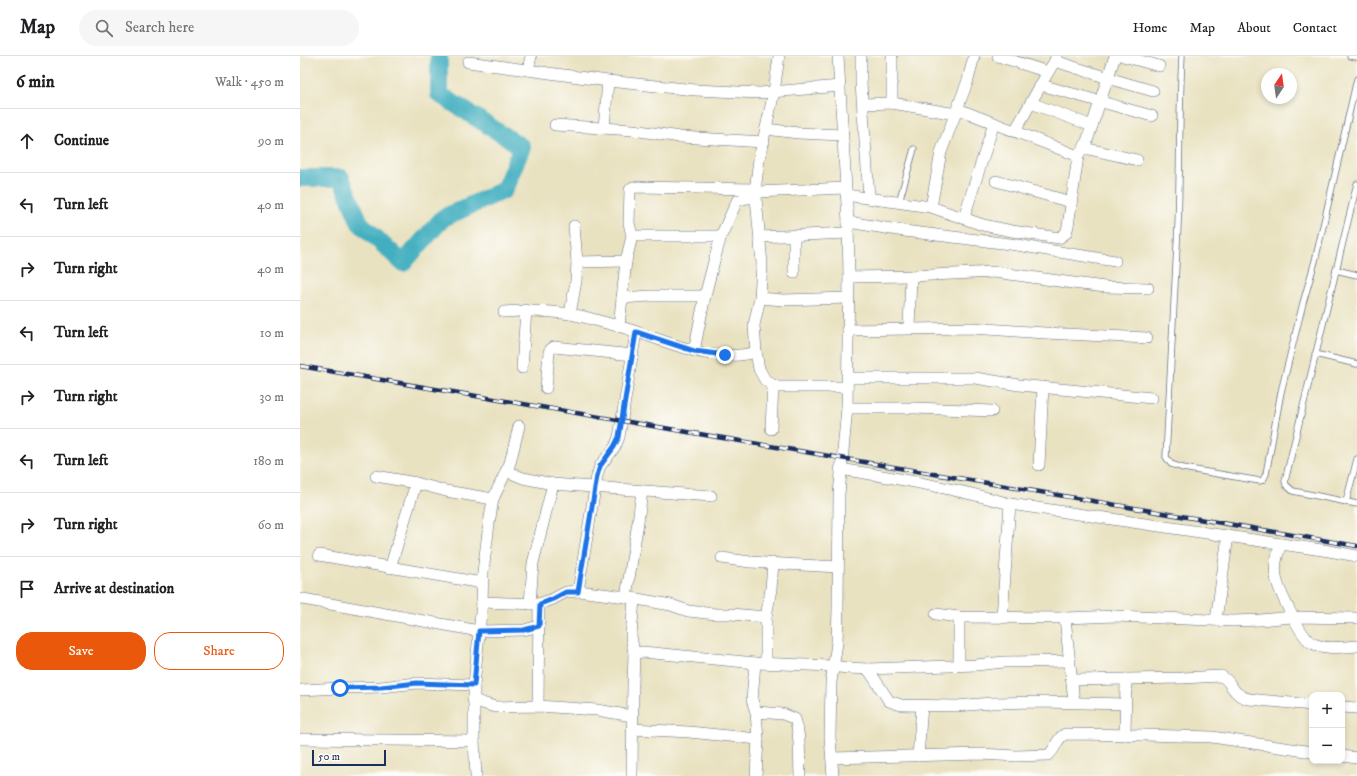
<!DOCTYPE html>
<html lang="en">
<head>
<meta charset="utf-8">
<style>
  body { margin:0; font-family:"IM FELL DW Pica",serif; background:#f6f6f6; color:#202124 }
  .controls { position:absolute; right:12px; bottom:12px; display:grid; overflow:hidden; border-radius:8px; box-shadow:0 2px 6px #0003 }
  .controls button { width:36px; height:36px; display:grid; place-items:center; padding:0; border:0; border-bottom:1px solid #e0e0e0; background:#fff; color:#202124; font:20px sans-serif }
  .compass { position:absolute; left:961px; top:12px; width:36px; height:36px; border-radius:50%; background:#fff; box-shadow:0 2px 6px #0003; rotate:13deg }
  .scale { position:absolute; left:12px; bottom:10px; width:74px; box-sizing:border-box; padding-left:4px; border:2px solid #1b2f5e; border-top:0; font-size:11px; line-height:14px; white-space:nowrap; color:#1b2f5e; -webkit-text-stroke:3px #fdfcf7; paint-order:stroke }
  .stop { position:absolute; width:12px; height:12px; margin:-9px; border:3px solid #1a73e8; border-radius:50%; background:#fff }
  .stop.end { background:#1a73e8; border-color:#fff; box-shadow:0 1px 4px #0008 }
  .list { margin:0; padding:0; list-style:none }
  h2 { display:flex; justify-content:space-between; align-items:center; height:52px; margin:0; padding:0 16px; font-size:17px }
  h2 small { font-size:13px; font-weight:400; color:#757577 }
  .list li { display:grid; grid-template-columns:26px 1fr auto; gap:12px; align-items:center; box-sizing:border-box; height:64px; padding:0 16px; border-top:1px solid #e0e0e0 }
  .list b { display:block; font-size:15px; white-space:nowrap }
  .list em { font-size:13px; font-style:normal; color:#757577 }
  .actions { display:flex; gap:8px; padding:12px 16px }
  .actions a { flex:1; padding:9px 0; border:1px solid #ea580c; border-radius:16px; text-align:center; font-size:14px; color:#ea580c }
  .actions .main { background:#ea580c; color:#fff }
  .icon { flex:none; width:22px; height:22px; fill:none; stroke:currentColor; stroke-width:2; stroke-linecap:round; stroke-linejoin:round }
  .map { position:relative; flex:none; width:1057px; height:720px; overflow:hidden }
  header { display:flex; align-items:center; gap:24px; box-sizing:border-box; height:56px; padding:0 20px; background:#fff; border-bottom:1px solid #e0e0e0 }
  header strong { font-size:19px }
  nav { display:flex; gap:22px; margin-inline-start:auto; font-size:14px }
  .search { width:280px; height:36px; background:#f6f6f6; display:flex; align-items:center; gap:10px; box-sizing:border-box; padding:0 14px; border-radius:22px; color:#757577; font-size:15px }
  main { display:flex }
  aside { flex:1; background:#fff }
  .map>svg:first-child { display:block }
</style>
</head>
<body>
<header>
<strong>Map</strong>
<div class="search"><svg class="icon" aria-label="search" viewBox="0 0 24 24"><circle cx="10" cy="10" r="6"/><path d="M15 15l6 6"/></svg>Search here</div>
<nav><a>Home</a><a>Map</a><a>About</a><a>Contact</a></nav>
</header>
<main>
<aside>
<h2>6 min<small>Walk · 450 m</small></h2>
<ul class="list">
<li><svg class="icon" aria-label="ahead" viewBox="0 0 24 24"><path d="M12 20V5M6 11l6-6 6 6"/></svg><div><b>Continue</b></div><em>90 m</em></li>
<li><svg class="icon" aria-label="left" viewBox="0 0 24 24"><path d="M17 20v-9H6M10 6l-5 5 5 5"/></svg><div><b>Turn left</b></div><em>40 m</em></li>
<li><svg class="icon" aria-label="right" viewBox="0 0 24 24"><path d="M7 20v-9h11M14 6l5 5-5 5"/></svg><div><b>Turn right</b></div><em>40 m</em></li>
<li><svg class="icon" aria-label="left" viewBox="0 0 24 24"><path d="M17 20v-9H6M10 6l-5 5 5 5"/></svg><div><b>Turn left</b></div><em>10 m</em></li>
<li><svg class="icon" aria-label="right" viewBox="0 0 24 24"><path d="M7 20v-9h11M14 6l5 5-5 5"/></svg><div><b>Turn right</b></div><em>30 m</em></li>
<li><svg class="icon" aria-label="left" viewBox="0 0 24 24"><path d="M17 20v-9H6M10 6l-5 5 5 5"/></svg><div><b>Turn left</b></div><em>180 m</em></li>
<li><svg class="icon" aria-label="right" viewBox="0 0 24 24"><path d="M7 20v-9h11M14 6l5 5-5 5"/></svg><div><b>Turn right</b></div><em>60 m</em></li>
<li><svg class="icon" aria-label="arrive" viewBox="0 0 24 24"><path d="M6 21V4h12l-3 4 3 4H6"/></svg><div><b>Arrive at destination</b></div></li>
</ul>
<div class="actions"><a class="main">Save</a><a>Share</a></div>
</aside>
<div class="map">
<svg width="1057" height="720" viewBox="0 0 1057 720">
  <rect width="100%" height="100%" fill="#fdfcf7"/>
  <filter id="ink" filterUnits="userSpaceOnUse"><feTurbulence type="fractalNoise" baseFrequency=".025" numOctaves="2"/><feDisplacementMap in="SourceGraphic" scale="8" xChannelSelector="R" yChannelSelector="G"/><feConvolveMatrix kernelMatrix="1 2 1 2 8 2 1 2 1" color-interpolation-filters="sRGB"/></filter>
  <filter id="wash" filterUnits="userSpaceOnUse"><feTurbulence type="fractalNoise" baseFrequency=".012" numOctaves="4" result="noise"/><feDisplacementMap in="SourceGraphic" scale="16" xChannelSelector="R" yChannelSelector="G"/><feGaussianBlur stdDeviation="0.9" result="paint"/><feColorMatrix in="noise" values="0 0 0 0 0 0 0 0 0 0 0 0 0 0 0 0 0 1.4 0 .05"/><feComposite in="paint" operator="in"/></filter>
  <g filter="url(#wash)">
    <rect width="100%" height="100%" fill="#e9e2c1"/>
    <g fill="none" stroke-linecap="round" stroke-linejoin="round">
      <polyline stroke="#42afc0" stroke-width="18" points="0,122 41,122 60,167 103,207 143,162 204,134 222,91 139,38 139,0"/>
    </g>
  </g>
  <g filter="url(#ink)">
    <g fill="none" stroke-linecap="round" stroke-linejoin="round">
      <g stroke="#636e81" stroke-width="7">
        <g id="service">
          <path d="M 882,0 C 879,57 880,114 878,170 C 874,247 870,324 866,401 L 871,408 L 883,412 L 960,425 L 963,424 L 966,418 L 981,336 L 1003,247 L 1015,205 L 1057,23"/>
          <polyline points="1050,0 1057,1"/>
          <polyline points="1057,128 985,425 986,429 993,435 1057,448"/>
          <polyline points="599,146 614,93"/>
          <polyline points="1036,214 1057,219"/>
          <polyline points="1015,298 1057,308"/>
          <polyline points="1046,446 1057,403"/>
        </g>
      </g>
      <g stroke="#636e81" stroke-width="12">
        <g id="minor">
          <polyline points="479,0 474,36 459,103 456,127 456,142 462,208 460,242 454,269 456,296 459,313 465,324 473,329 478,331 547,331"/>
          <polyline points="561,0 561,27 569,142"/>
          <polyline points="592,0 592,47"/>
          <polyline points="698,0 748,16"/>
          <polyline points="823,0 859,10"/>
          <polyline points="755,5 808,22 853,35"/>
          <polyline points="168,6 308,25 395,34 460,37 540,30"/>
          <polyline points="228,14 231,0"/>
          <polyline points="741,29 852,60"/>
          <polyline points="731,47 792,70"/>
          <polyline points="564,48 592,47 656,58"/>
          <polyline points="658,53 778,100"/>
          <polyline points="255,69 333,74 380,81 464,86"/>
          <polyline points="304,72 308,25"/>
          <polyline points="466,73 498,77 542,79"/>
          <polyline points="715,75 748,16 755,5 756,0"/>
          <polyline points="784,92 837,104"/>
          <polyline points="696,125 771,146"/>
          <polyline points="457,136 545,132"/>
          <polyline points="546,139 631,151 683,169 712,175 759,182 766,177 768,170 778,100 784,92 787,85 815,0"/>
          <polyline points="631,151 641,96 668,24 674,0"/>
          <polyline points="664,161 694,67"/>
          <polyline points="548,166 604,175 710,188 815,205"/>
          <polyline points="332,180 421,180"/>
          <polyline points="494,180 494,217"/>
          <polyline points="460,181 548,177"/>
          <polyline points="277,206 326,205"/>
          <polyline points="549,221 611,220 695,216 773,227 805,231 848,232"/>
          <polyline points="322,242 350,240 405,240"/>
          <polyline points="460,242 483,244 548,242"/>
          <path d="M 204,256 C 226,254 249,255 271,258 C 286,261 302,266 318,270 C 362,282 409,309 456,296"/>
          <polyline points="270,258 276,225 277,206 274,170"/>
          <polyline points="319,270 326,205 332,180 329,167 330,134 333,131 335,131 456,133"/>
          <polyline points="609,272 611,220"/>
          <polyline points="548,274 672,272 745,277 847,282"/>
          <polyline points="394,295 405,240 414,205 421,180 437,145 446,142 456,142"/>
          <polyline points="222,312 226,254"/>
          <polyline points="548,322 675,322 719,329 852,342"/>
          <polyline points="246,332 249,296 251,293 254,291 333,299"/>
          <polyline points="547,352 615,352 692,355"/>
          <polyline points="471,373 473,329"/>
          <polyline points="739,409 743,331"/>
          <path d="M 540,413 C 597,422 654,432 710,448 L 1029,495 L 1057,500"/>
          <polyline points="206,415 223,422 253,428 411,440"/>
          <polyline points="76,420 116,427 146,435 193,443"/>
          <path d="M 981,488 C 977,499 974,509 976,521 C 978,533 1001,582 1012,587 C 1025,594 1043,591 1057,590"/>
          <polyline points="19,499 182,527"/>
          <polyline points="422,502 450,506 538,511"/>
          <polyline points="90,512 116,427"/>
          <polyline points="278,535 297,420 300,410 315,391 319,381 336,276"/>
          <polyline points="326,541 338,466 342,435"/>
          <polyline points="3,543 179,575 224,574 239,570"/>
          <polyline points="182,546 239,548 253,543 266,536 278,535 326,541 371,549 388,555 416,558 431,558 466,561"/>
          <polyline points="230,548 233,507 253,428"/>
          <polyline points="636,558 659,561 765,562 816,560 933,565 960,564 992,561 1057,562"/>
          <polyline points="702,561 710,448"/>
          <polyline points="765,562 774,646"/>
          <polyline points="916,564 928,480"/>
          <polyline points="334,597 343,596 455,607 532,610 547,612 568,613 676,609 704,606 770,605"/>
          <polyline points="455,607 452,644 456,656 458,683 456,720"/>
          <polyline points="466,607 466,561 471,533 473,507"/>
          <polyline points="659,609 659,561"/>
          <polyline points="568,613 589,645 601,649 657,650 691,647 743,646 825,648"/>
          <path d="M 773,624 L 882,622 L 921,620 C 929,623 931,632 937,637 C 940,640 944,642 949,643 L 1012,649"/>
          <polyline points="1,634 40,632 81,631 117,627 174,629"/>
          <polyline points="173,644 195,651 238,650 297,654 332,660"/>
          <polyline points="238,650 239,548"/>
          <polyline points="1042,651 1057,652"/>
          <path d="M 456,656 L 483,658 L 495,663 C 501,681 499,702 500,720"/>
          <polyline points="332,673 389,676 458,683"/>
          <polyline points="825,679 826,623"/>
          <polyline points="0,683 174,685"/>
          <polyline points="618,700 622,650"/>
          <polyline points="1042,700 1057,702"/>
          <path d="M 532,702 L 681,698 L 716,700 L 748,699 C 756,694 756,682 765,678 L 845,679 L 912,681 L 1012,696"/>
          <polyline points="176,720 174,685 174,629 182,546 183,516 189,468 193,443 210,407 219,370"/>
          <polyline points="332,720 333,628 334,597 331,580 334,543"/>
          <polyline points="533,720 530,681 531,626 537,587 538,552 539,438 547,352 549,221 548,166 538,0"/>
        </g>
      </g>
      <use href="#service" stroke="#fff" stroke-width="5.5"/>
      <use href="#minor" stroke="#fff" stroke-width="11"/>
      <g stroke="#1b2f5e" stroke-width="4.5">
        <polyline id="rail" points="0,310 1057,490"/>
      </g>
      <use href="#rail" stroke="#fdfcf7" stroke-width="3" stroke-dasharray="9" stroke-linecap="butt"/>
    </g>
  </g>
  <g fill="none" stroke-linecap="round" stroke-linejoin="round" filter="url(#ink)">
    <polyline stroke="#1a73e8" stroke-width="5" points="40,632 81,631 117,627 174,629 179,575 224,574 239,570 240,548 253,543 266,536 278,536 297,420 300,410 314,391 319,381 336,276 394,295 425,299"/>
  </g>
</svg>
<div class="controls">
<button>+</button>
<button>−</button>
</div>
<svg class="compass" viewBox="-18 -18 36 36"><path d="M0-13l5 13h-10z" fill="#e53935"/><path d="M0 13l5-13h-10z" fill="#757577"/></svg>
<div class="scale">50 m</div>
<div class="stop" style="left:40px;top:632px"></div>
<div class="stop end" style="left:425px;top:299px"></div>
</div>
</main>
</body>
</html>
